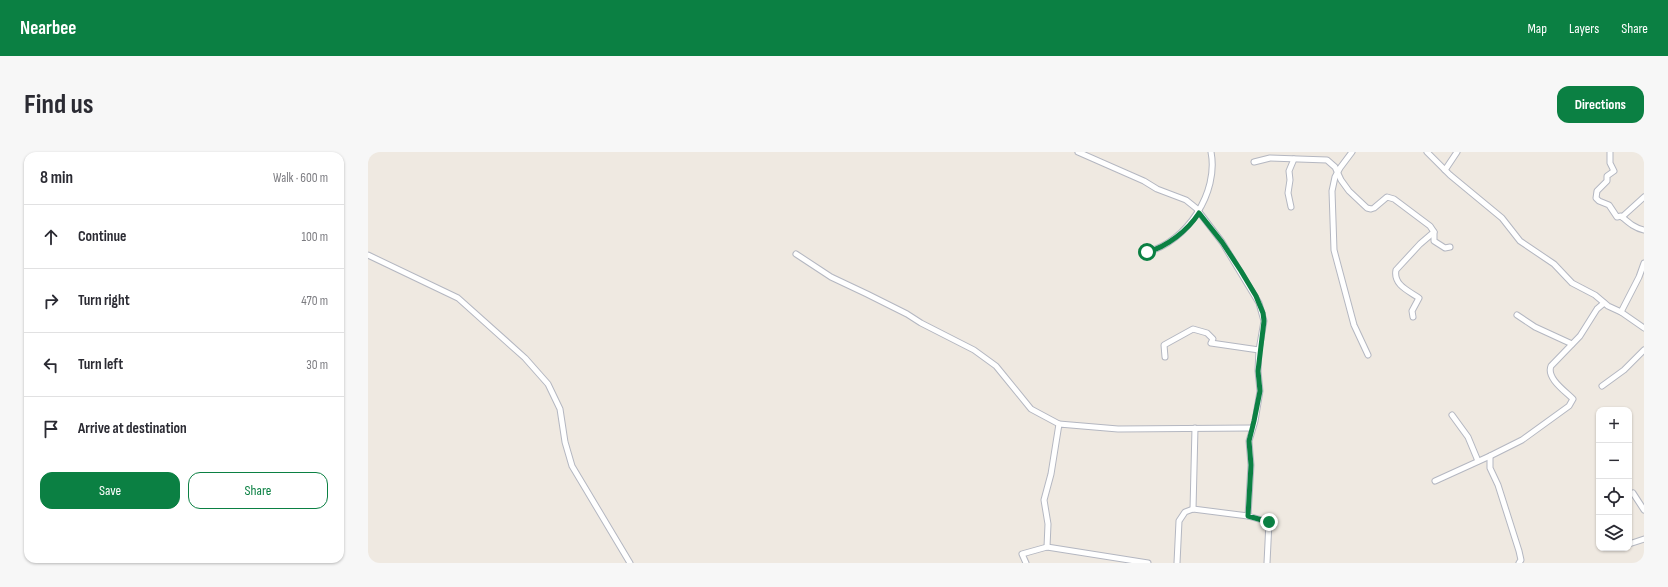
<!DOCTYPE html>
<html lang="en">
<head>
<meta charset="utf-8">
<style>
  body { margin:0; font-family:"Sofia Sans Condensed",sans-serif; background:#f7f7f7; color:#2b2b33 }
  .controls { position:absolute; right:12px; bottom:12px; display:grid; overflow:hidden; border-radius:8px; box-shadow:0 1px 3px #0004 }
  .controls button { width:36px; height:36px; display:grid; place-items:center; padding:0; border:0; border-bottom:1px solid #e1e1e2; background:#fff; color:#2b2b33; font:20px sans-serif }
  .stop { position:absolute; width:12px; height:12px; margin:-9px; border:3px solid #0b8043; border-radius:50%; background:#fff }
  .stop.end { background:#0b8043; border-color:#fff; box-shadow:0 1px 4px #0008 }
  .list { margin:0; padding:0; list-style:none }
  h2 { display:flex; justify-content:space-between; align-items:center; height:52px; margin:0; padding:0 16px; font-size:17px }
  h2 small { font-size:13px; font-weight:400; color:#7c7c81 }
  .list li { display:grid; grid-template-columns:26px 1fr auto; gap:12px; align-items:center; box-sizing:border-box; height:64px; padding:0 16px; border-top:1px solid #e1e1e2 }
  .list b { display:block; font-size:15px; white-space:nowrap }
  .list em { font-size:13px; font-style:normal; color:#7c7c81 }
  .actions { display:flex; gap:8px; padding:12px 16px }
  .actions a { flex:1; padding:9px 0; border:1px solid #0b8043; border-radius:12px; text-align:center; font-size:14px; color:#0b8043 }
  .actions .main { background:#0b8043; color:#fff }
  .icon { flex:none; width:22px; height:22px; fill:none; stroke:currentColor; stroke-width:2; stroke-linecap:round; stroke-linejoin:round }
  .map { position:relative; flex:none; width:1276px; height:411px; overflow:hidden; border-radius:12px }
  header { display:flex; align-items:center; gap:24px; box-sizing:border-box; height:56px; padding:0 20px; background:#0b8043; color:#fff }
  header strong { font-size:19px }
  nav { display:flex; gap:22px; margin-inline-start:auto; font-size:14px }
  .intro { display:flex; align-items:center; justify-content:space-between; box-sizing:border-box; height:96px; padding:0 24px }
  h1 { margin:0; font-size:28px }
  .button { padding:10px 18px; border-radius:12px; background:#0b8043; color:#fff; font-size:14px; font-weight:700 }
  main { display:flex; gap:24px; padding:0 24px }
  aside { flex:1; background:#fff; border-radius:12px; box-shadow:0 1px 3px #0004 }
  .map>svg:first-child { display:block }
</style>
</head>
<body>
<header>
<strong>Nearbee</strong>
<nav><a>Map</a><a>Layers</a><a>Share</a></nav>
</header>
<div class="intro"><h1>Find us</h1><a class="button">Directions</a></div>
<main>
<aside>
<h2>8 min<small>Walk · 600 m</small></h2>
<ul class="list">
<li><svg class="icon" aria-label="ahead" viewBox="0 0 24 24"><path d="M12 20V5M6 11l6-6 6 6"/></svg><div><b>Continue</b></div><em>100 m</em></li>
<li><svg class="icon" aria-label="right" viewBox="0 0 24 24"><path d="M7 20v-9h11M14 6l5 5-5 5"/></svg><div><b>Turn right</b></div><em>470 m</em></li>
<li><svg class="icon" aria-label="left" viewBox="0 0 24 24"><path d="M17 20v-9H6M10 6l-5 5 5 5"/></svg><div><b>Turn left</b></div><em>30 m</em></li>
<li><svg class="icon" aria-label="arrive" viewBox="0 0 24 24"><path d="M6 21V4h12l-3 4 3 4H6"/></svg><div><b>Arrive at destination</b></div></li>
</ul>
<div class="actions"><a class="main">Save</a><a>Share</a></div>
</aside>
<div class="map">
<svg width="1276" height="411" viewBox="0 0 1276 411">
  <rect width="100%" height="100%" fill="#efe9e1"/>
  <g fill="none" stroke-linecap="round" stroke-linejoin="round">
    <g stroke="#b4b7c1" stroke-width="7">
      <g id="minor">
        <polyline points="710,0 776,29 789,37 818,48 828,56 854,90 891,151 896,169 891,198 890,219 892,239 887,269 881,289 883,313 880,364 901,370 899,411"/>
        <polyline points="984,0 972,16 967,25 964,39 966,98 986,173 1000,203"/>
        <polyline points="1059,0 1082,23 1134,66 1152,89 1186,112 1204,131 1227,143 1240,154 1253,160 1276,176"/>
        <path d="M 1242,0 L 1242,11 L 1246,19 L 1239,24 L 1239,29 L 1229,39 L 1228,46 L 1231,49 L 1241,53 L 1249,65 L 1253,64 C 1260,70 1266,76 1276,78"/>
        <polyline points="886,10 902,6 959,8 967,15 973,28 981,39 999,56 1003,57 1006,56 1019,45 1026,47 1062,74 1066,80 1066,89 1077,96 1082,95"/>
        <polyline points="1077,18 1089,0"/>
        <polyline points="923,55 920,41 922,28 921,19 926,7"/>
        <polyline points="1254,65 1276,45"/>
        <path d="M 779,100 C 819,90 851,40 843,0"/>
        <polyline points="428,102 463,125 499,142 539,162 553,171 606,198 628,214 663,257 691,272"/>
        <polyline points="0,103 90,146 157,206 180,232 192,257 197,290 204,314 262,411"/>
        <polyline points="1253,160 1271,125 1276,111"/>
        <polyline points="1149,163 1167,175 1204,192"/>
        <path d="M 1045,165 L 1044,159 L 1051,146 C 1041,139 1025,133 1028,118 L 1052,92 L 1066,80"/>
        <polyline points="797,205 796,193 825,177 839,181 845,187 843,191 891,198"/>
        <polyline points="1234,234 1256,218 1276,198"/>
        <polyline points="1084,263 1100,285 1110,309"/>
        <polyline points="1122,304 1122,316 1130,333 1151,399 1153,408 1151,411"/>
        <path d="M 1067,329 L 1122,304 L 1154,288 L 1201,254 L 1205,247 C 1197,239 1178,226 1183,214 L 1212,184 L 1229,157 L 1236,151"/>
        <polyline points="1265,341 1276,358"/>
        <polyline points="825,357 827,276"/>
        <polyline points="1261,392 1276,387"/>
        <polyline points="679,395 680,372 676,348 683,322 691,272 750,277 884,276"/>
        <polyline points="658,411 654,402 679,395 780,411"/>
        <polyline points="809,411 811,369 817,360 825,357 880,364"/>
      </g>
    </g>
    <use href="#minor" stroke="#fff" stroke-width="5"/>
  </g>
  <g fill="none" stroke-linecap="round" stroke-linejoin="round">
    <path stroke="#0b8043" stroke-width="5" d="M 779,100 C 799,95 820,78 831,61 L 854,90 L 873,119 L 888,144 L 895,161 L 896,169 L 890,219 L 892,239 L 886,269 L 881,289 L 883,313 L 880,364 L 901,370"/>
  </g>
</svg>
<div class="controls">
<button>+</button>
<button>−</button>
<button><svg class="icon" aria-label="locate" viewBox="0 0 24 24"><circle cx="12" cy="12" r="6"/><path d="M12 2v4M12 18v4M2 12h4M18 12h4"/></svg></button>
<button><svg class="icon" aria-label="layers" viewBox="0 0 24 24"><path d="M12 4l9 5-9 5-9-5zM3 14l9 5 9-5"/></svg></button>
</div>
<div class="stop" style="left:779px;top:100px"></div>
<div class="stop end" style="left:901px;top:370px"></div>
</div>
</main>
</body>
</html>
